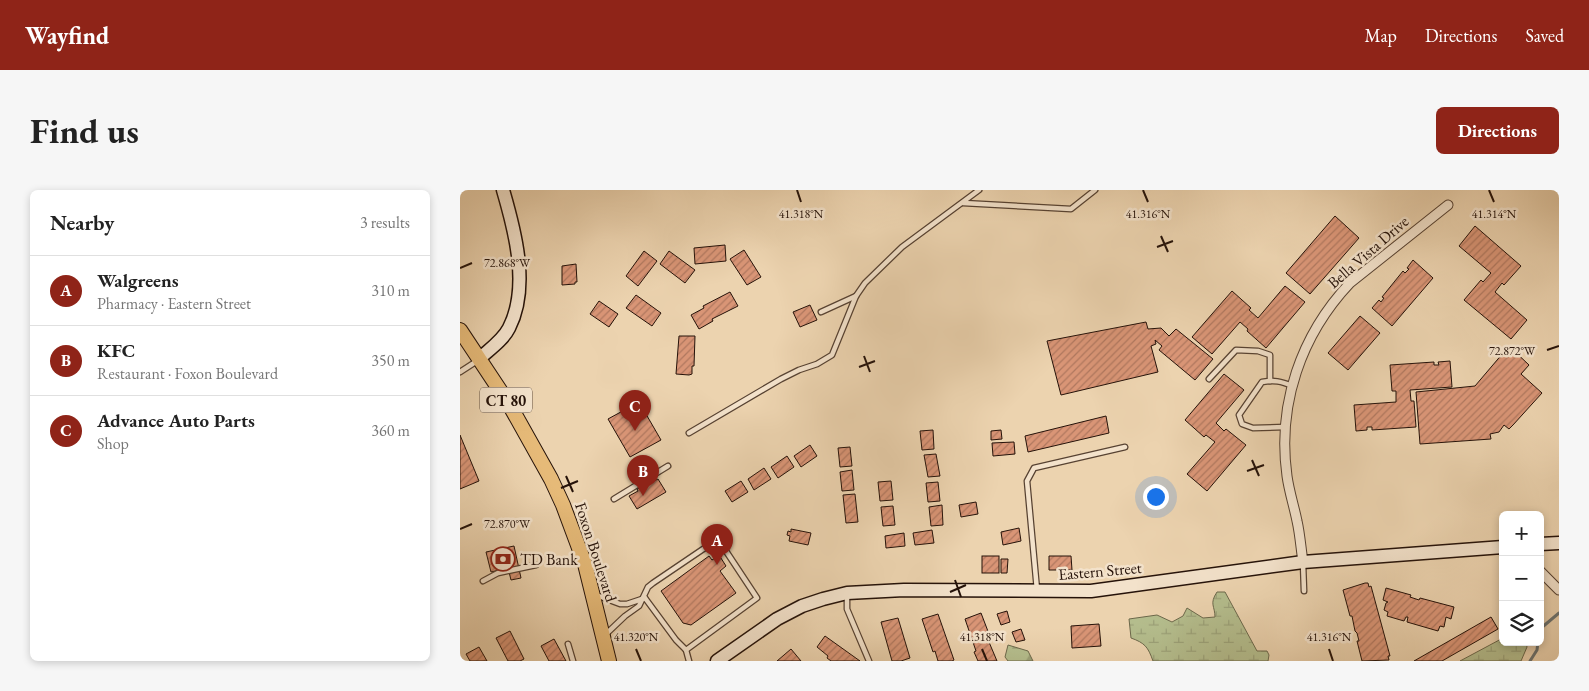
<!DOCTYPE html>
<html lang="en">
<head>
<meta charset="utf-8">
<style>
  body { margin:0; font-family:"EB Garamond",serif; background:#f6f6f6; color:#222 }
  .controls { position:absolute; right:15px; bottom:15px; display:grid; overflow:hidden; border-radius:8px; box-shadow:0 2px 8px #0003 }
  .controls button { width:45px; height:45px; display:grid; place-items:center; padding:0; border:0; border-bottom:1px solid #e0e0e0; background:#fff; color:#222; font:25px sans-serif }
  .you { position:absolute; left:695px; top:306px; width:18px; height:18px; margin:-12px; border:4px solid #fff; border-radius:50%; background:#1a73e8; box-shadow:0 0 0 8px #1a73e833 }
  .badge { display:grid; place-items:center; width:32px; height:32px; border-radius:50%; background:#8f2418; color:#fff; font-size:16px; font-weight:700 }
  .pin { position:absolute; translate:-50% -41px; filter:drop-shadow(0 1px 2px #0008) }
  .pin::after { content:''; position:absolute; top:26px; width:18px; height:15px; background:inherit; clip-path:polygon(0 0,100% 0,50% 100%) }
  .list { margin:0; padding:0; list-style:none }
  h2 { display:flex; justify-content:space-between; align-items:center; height:65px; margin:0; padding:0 20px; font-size:21px }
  h2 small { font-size:16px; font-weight:400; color:#767676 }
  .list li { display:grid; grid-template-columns:32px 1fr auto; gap:15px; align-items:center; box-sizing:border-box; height:70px; padding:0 20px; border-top:1px solid #e0e0e0 }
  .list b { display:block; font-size:19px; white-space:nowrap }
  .list p { margin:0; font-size:16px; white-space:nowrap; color:#767676 }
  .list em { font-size:16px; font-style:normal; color:#767676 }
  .icon { flex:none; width:28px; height:28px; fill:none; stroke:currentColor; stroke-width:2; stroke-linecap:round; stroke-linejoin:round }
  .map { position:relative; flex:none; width:1099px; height:471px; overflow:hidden; border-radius:8px }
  header { display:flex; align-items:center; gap:30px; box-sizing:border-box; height:70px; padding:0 25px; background:#8f2418; color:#fff }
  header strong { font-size:24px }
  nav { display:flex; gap:28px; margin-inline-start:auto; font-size:18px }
  .intro { display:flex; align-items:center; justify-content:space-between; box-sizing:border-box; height:120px; padding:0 30px }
  h1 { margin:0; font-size:35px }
  .button { padding:12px 22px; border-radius:8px; background:#8f2418; color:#fff; font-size:18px; font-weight:700 }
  main { display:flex; gap:30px; padding:0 30px }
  aside { flex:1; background:#fff; border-radius:8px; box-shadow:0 2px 8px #0003 }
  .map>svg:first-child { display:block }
</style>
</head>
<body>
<header>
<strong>Wayfind</strong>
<nav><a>Map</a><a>Directions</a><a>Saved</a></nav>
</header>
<div class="intro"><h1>Find us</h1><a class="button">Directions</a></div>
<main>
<aside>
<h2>Nearby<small>3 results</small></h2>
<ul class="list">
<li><span class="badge">A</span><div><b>Walgreens</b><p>Pharmacy · Eastern Street</p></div><em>310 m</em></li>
<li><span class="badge">B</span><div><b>KFC</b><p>Restaurant · Foxon Boulevard</p></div><em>350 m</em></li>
<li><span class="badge">C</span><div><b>Advance Auto Parts</b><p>Shop</p></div><em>360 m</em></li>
</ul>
</aside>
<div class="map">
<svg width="1099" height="471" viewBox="0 0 1099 471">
  <defs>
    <pattern id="forest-firs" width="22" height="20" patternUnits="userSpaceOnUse" patternTransform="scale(1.25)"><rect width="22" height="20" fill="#b4bd8d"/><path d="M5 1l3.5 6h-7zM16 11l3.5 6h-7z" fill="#9ba178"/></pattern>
    <pattern id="wetland-marsh" width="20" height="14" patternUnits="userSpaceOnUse" patternTransform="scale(1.25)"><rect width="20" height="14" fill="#b4bd8d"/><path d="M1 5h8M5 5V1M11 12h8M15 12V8" fill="none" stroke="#9ba178"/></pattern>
    <pattern id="building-hatch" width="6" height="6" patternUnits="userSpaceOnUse" patternTransform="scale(1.25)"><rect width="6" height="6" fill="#d99576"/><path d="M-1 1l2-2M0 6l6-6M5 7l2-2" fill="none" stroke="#b0785f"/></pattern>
  </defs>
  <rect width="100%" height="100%" fill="#ecd3af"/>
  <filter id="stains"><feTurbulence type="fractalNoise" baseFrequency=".004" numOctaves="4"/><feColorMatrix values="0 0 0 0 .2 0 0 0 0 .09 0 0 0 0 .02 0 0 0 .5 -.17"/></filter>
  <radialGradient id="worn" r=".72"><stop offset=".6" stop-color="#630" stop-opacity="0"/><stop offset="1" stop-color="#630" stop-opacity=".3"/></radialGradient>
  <polygon fill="url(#forest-firs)" stroke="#6c684b" points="548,455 568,461 573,471 548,471 545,467"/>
  <g fill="url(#wetland-marsh)" stroke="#6c684b">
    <path d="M 757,402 L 765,402 L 797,461 L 807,461 L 809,465 L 808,471 L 693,471 C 688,457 685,453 671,448 L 669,429 L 697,425 L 712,432 L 723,426 L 727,418 L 743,428 L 755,427 C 755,416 749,414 757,402 Z"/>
    <polygon points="1043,448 1043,452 1066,452 1067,457 1061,471 1000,471"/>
  </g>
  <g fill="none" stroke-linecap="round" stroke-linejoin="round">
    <g stroke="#6d7471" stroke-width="3">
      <polyline points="1080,439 1099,423"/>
      <polyline points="1070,471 1077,460 1078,452"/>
    </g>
  </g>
  <g fill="url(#building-hatch)" stroke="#251209">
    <polygon points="875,26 899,48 850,104 826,83"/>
    <polygon points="1015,36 1061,76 1044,95 1042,93 1035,102 1067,130 1051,149 1004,110 1021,90 1023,92 1031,83 999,56"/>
    <polygon points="265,55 266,71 235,74 234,58"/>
    <polygon points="284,60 301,87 287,95 270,69"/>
    <polygon points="184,61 197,71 178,96 166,86"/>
    <polygon points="209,61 235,80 225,93 200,74"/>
    <polygon points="953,70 973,88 932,136 912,118 919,110 921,112 924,108 922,107 943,81 945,83 949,79 947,78"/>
    <polygon points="116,74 117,92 115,92 115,94 102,95 102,76"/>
    <polygon points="825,96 845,112 806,158 787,141 788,139 780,132 752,164 732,147 772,101 791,118 789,120 798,128"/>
    <polygon points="270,102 278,116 252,129 253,131 239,139 231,125 244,118 243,116"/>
    <polygon points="176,105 201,123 192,136 166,118"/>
    <polygon points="139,111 158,124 149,137 130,124"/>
    <polygon points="350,115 357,130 340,137 333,122"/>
    <polygon points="900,126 920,143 888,180 868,163"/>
    <polygon points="686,132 688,139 701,138 709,146 716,139 753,169 735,190 699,160 702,156 695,150 696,154 691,156 698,182 601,205 587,151"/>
    <polygon points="219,146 235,146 234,176 232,176 232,184 229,185 216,184"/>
    <polygon points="1049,156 1069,175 1061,184 1082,203 1053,235 1049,239 1044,235 1039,242 1030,244 1031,249 960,254 956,202 1015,196"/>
    <polygon points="990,171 992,197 950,200 951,211 954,211 956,237 912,240 912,237 907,237 907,240 896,241 894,215 936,212 936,201 932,201 930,175 974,172 974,175 979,175 978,172"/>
    <polygon points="764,184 784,200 756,233 764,241 766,239 786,255 747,301 727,284 755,252 746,245 744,247 725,230"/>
    <polygon points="179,212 201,250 170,267 148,229"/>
    <polygon points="646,226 649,243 568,262 565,246"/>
    <polygon points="473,240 474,259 462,260 460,241"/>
    <polygon points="541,240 542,249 531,250 531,241"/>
    <polygon points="0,245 19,291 0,299"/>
    <polygon points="554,252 555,264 533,266 532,253"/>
    <polygon points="350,255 357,266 341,277 334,266"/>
    <polygon points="390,257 392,276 380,277 378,258"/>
    <polygon points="476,264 480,286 468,287 464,265"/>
    <polygon points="327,266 334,277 318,288 311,277"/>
    <polygon points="304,278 311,289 294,300 288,289"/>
    <polygon points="392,280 394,300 382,301 380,282"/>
    <polygon points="198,289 206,302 177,319 169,306 178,301 177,299"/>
    <polygon points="281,291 288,302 272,312 265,301"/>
    <polygon points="431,291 433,310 420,311 418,292"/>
    <polygon points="478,292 480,311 468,312 466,293"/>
    <polygon points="395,304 398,332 386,333 383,305"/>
    <polygon points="516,312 518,324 501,327 499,315"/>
    <polygon points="482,315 483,335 471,336 469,317"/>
    <polygon points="433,316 435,335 423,336 421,317"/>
    <polygon points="559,338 561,351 543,355 541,342"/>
    <polygon points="331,339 351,343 348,355 329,351 330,346 327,345 328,341 331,342"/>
    <polygon points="472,340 474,353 455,355 453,343"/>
    <polygon points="444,343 445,356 426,358 425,346"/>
    <polygon points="54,356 61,388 51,390 48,378 31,382 26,362"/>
    <polygon points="259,365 266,376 260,381 276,403 231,435 223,433 201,401 249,366 252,370"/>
    <rect x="522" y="366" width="17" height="17"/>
    <polygon points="589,366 611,366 612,380 589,380"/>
    <polygon points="541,369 548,369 547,383 541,383"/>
    <polygon points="905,393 908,393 909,397 911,396 930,466 928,466 929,470 902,471 897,451 899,451 897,443 895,441 892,426 890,426 883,400"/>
    <polygon points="926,398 951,405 950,407 959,410 960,408 994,417 991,429 986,427 984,437 980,436 978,441 947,432 948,427 946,427 944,431 927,426 928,422 924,420 926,413 928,412 923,410"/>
    <polygon points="547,421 550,432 541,435 537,424"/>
    <polygon points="521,423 529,444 526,445 537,471 518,471 514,462 516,461 505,429"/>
    <polygon points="478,424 494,470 492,471 478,471 475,461 473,462 462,429"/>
    <polygon points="1031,427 1038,439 982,471 954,471"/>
    <polygon points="438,428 450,468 441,471 432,471 421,432"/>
    <polygon points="639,434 641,456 612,458 611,436"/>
    <polygon points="561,439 565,450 556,452 552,442"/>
    <polygon points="50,441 64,469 60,471 48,471 36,448"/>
    <polygon points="365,446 400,471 371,471 367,468 368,466 357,457"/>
    <polygon points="94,449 106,471 89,471 81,456"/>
    <polygon points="19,457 27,471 10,471 6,464"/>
    <polygon points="331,459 341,471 317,471"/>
  </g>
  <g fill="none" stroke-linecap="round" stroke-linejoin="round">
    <g stroke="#574232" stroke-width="7">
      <g id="lane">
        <polyline points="503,13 611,19 635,0"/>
        <polyline points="361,122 396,106"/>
        <polyline points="0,182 17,171"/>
        <polyline points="749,189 776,160 798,161 810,165 810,191"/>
        <path d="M 825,237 L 793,238 L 782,234 L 779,225 L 802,192 C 814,190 821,191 832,196"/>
        <polyline points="229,243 321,189 339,180 357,174 372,165 396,106 405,93 442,57 519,0"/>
        <polyline points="154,309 208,276"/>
        <polyline points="843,373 844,401"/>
        <polyline points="23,391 38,383 76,375"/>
        <polyline points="577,400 567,291 574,278 665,257"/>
        <polyline points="136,405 160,414 167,414 185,408"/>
        <polyline points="387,405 387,419 409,471"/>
        <polyline points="145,445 165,426 179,416 188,397 193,393 258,349 297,408 226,460 216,450 185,408"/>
        <polyline points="108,454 113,471"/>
        <polyline points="226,460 229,471"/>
      </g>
    </g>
    <g stroke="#574232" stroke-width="11">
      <g id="street">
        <path d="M 843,372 C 841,359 840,344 837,331 C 834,316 829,301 827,286 C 817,214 841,145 890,93 L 988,15"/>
        <polyline points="1080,381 1099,400"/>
      </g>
    </g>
    <g stroke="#251209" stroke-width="15">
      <g id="secondary">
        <path d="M 20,168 C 30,159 43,150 49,138 C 70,97 55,41 43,0"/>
        <polyline points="1080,354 1099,353"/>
        <polyline points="257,471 317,429 342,416 363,409 387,403 444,400 631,401 843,372 1043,357"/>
      </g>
    </g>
    <g stroke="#251209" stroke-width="16">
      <polyline id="primary" points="0,140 49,214 91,289 103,315 125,374 149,471"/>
    </g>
    <use href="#lane" stroke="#f3e2cb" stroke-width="4.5"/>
    <use href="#street" stroke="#f3e2cb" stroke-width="9"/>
    <use href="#secondary" stroke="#f3e2cb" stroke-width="12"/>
    <use href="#primary" stroke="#e6ba78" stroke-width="14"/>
  </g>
  <path fill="none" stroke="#251209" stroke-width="2" d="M 337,0 L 341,12M 683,0 L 688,12M 1029,0 L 1034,12M 701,46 L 708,62M 697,57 L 713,51M 0,78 L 12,73M 1087,160 L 1099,156M 404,166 L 410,182M 399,177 L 415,171M 792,270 L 799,286M 787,281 L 804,275M 106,286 L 113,302M 101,298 L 118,291M 0,339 L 12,334M 495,390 L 501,407M 490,402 L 506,395M 176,459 L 181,471M 522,459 L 527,471M 869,459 L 873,471"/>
  <defs>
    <g id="bank-ring" transform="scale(1.25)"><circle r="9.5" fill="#f3e2cb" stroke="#8f2418" stroke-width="1.5"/><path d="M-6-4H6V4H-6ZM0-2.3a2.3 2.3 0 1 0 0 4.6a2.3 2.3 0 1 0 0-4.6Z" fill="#8f2418"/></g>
  </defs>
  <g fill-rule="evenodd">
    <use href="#bank-ring" x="43" y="369"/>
  </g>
  <g text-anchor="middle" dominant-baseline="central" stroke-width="5" stroke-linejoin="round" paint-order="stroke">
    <rect fill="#f3e2cb" stroke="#635043" stroke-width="1" x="20" y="197.5" width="52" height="25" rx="4"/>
    <g font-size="15" font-weight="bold" fill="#251209">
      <text x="46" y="210">CT 80</text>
    </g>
    <g font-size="16" fill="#251209" stroke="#f3e2cb">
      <text transform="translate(908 62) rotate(-41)">Bella Vista Drive</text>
      <text transform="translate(136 362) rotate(72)">Foxon Boulevard</text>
      <text transform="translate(640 381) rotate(-5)">Eastern Street</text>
    </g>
    <g font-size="16" fill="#251209" stroke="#f3e2cb" text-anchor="start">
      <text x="60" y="369">TD Bank</text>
    </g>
  </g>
  <g font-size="12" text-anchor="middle" fill="#251209" stroke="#f3e2cb" stroke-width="5" stroke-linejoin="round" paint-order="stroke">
    <text x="341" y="28">41.318°N</text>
    <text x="688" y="28">41.316°N</text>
    <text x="1034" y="28">41.314°N</text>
    <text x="47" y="77">72.868°W</text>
    <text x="1052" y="165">72.872°W</text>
    <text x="47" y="338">72.870°W</text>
    <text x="176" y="451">41.320°N</text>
    <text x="522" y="451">41.318°N</text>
    <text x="869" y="451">41.316°N</text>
  </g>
  <rect width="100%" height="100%" filter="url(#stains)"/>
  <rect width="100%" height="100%" fill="url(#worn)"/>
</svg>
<div class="controls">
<button>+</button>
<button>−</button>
<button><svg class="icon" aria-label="layers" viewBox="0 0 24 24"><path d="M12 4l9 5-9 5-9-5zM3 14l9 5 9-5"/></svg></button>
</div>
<div class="you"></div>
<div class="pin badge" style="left:257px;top:375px">A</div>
<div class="pin badge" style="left:183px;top:306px">B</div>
<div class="pin badge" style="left:175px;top:241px">C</div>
</div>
</main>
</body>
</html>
